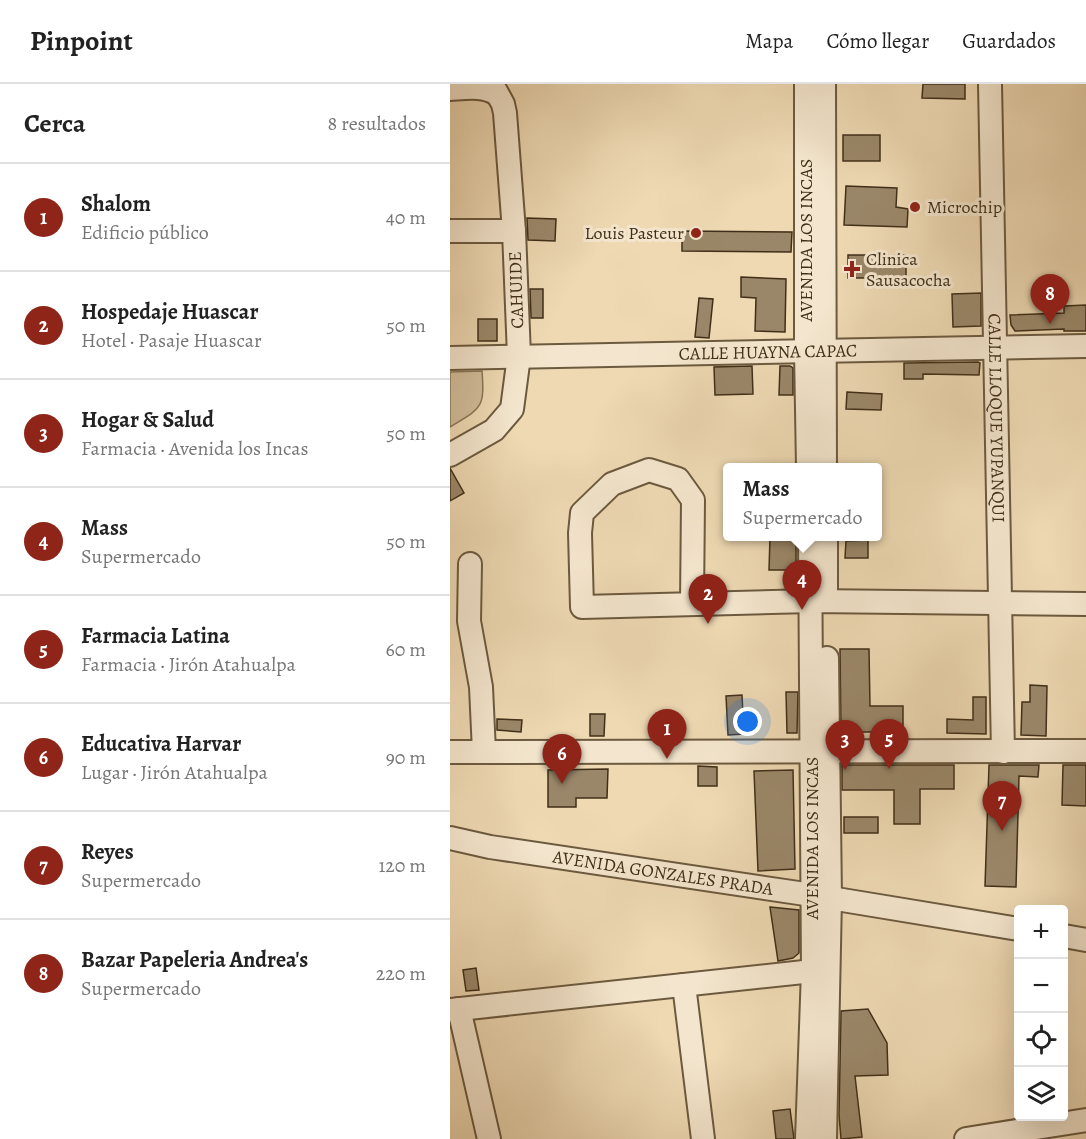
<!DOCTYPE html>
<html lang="es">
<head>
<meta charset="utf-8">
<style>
  body { margin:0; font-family:Alegreya,serif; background:#f2f2f2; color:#222 }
  .controls { position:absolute; right:18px; bottom:18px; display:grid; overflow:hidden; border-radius:6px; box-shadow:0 6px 24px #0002 }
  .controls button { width:54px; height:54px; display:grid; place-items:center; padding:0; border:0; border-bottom:2px solid #e0e0e0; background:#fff; color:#222; font:30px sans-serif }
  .you { position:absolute; left:298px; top:638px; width:21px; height:21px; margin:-15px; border:4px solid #fff; border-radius:50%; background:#1a73e8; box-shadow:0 0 0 9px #1a73e833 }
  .badge { display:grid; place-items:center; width:39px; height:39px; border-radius:50%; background:#8f2418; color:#fff; font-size:20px; font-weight:700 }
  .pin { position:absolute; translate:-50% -50px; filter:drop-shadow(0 2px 3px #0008) }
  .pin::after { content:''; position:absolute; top:32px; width:21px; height:18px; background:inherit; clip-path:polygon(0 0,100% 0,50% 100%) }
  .popup { position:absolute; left:273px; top:379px; width:159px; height:78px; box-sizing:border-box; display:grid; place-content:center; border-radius:6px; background:#fff; filter:drop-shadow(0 2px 4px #0005); font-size:20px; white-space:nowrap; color:#767676 }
  .popup b { font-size:22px; color:#222 }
  .popup::after { content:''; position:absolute; left:50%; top:100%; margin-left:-12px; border:12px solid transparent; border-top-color:#fff }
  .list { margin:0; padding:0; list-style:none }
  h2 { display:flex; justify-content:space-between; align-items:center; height:78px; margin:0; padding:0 24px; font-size:26px }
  h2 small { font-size:20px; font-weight:400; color:#767676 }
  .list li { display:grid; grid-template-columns:39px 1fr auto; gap:18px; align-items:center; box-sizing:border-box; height:108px; padding:0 24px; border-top:2px solid #e0e0e0 }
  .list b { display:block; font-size:22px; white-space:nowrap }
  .list p { margin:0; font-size:20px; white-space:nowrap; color:#767676 }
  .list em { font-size:20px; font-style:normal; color:#767676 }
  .icon { flex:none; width:33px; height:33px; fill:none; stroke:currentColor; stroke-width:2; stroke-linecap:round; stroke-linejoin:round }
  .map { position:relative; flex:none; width:636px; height:1055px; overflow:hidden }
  header { display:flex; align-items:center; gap:36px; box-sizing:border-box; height:84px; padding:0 30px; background:#fff; border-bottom:2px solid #e0e0e0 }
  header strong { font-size:28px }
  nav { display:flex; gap:33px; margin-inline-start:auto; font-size:21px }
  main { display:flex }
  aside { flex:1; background:#fff }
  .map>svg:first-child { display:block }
</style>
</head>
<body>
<header>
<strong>Pinpoint</strong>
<nav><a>Mapa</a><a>Cómo llegar</a><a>Guardados</a></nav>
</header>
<main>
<aside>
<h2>Cerca<small>8 resultados</small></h2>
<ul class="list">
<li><span class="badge">1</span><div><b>Shalom</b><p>Edificio público</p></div><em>40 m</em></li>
<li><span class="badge">2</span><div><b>Hospedaje Huascar</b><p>Hotel · Pasaje Huascar</p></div><em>50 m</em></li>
<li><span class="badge">3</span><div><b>Hogar &amp; Salud</b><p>Farmacia · Avenida los Incas</p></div><em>50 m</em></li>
<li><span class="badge">4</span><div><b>Mass</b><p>Supermercado</p></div><em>50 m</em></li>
<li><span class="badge">5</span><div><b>Farmacia Latina</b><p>Farmacia · Jirón Atahualpa</p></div><em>60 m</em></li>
<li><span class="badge">6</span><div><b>Educativa Harvar</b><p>Lugar · Jirón Atahualpa</p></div><em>90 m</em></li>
<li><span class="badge">7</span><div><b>Reyes</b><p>Supermercado</p></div><em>120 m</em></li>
<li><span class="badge">8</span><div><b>Bazar Papeleria Andrea's</b><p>Supermercado</p></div><em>220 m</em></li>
</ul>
</aside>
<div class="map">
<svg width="636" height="1055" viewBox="0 0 636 1055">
  <rect width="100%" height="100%" fill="#eed9b3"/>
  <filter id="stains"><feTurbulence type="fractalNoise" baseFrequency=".00333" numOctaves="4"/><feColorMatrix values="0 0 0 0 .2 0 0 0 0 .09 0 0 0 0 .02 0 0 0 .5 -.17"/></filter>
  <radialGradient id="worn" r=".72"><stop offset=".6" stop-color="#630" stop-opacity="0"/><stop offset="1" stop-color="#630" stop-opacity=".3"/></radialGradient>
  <path fill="#d0bc99" stroke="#887658" stroke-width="1.5" d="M 32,287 C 35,325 31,324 0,343 L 0,288 Z"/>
  <g fill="#9a8769" stroke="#402f18" stroke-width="1.5">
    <polygon points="473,0 515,0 515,15 472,14"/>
    <rect x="393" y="51" width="37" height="26"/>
    <polygon points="396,102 447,104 446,123 458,125 457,143 394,141"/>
    <polygon points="77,134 106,135 105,157 78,156"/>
    <polygon points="232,147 342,148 341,168 232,167"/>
    <rect x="398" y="171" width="58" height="23"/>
    <polygon points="291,193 336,195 335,248 305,247 306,214 291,213"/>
    <polygon points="80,205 93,205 93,234 81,234"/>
    <polygon points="531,209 531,242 503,243 502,210"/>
    <polygon points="249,214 263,215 259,254 245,253"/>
    <polygon points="636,221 636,247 614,247 614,245 565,247 561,241 560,231 614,229 614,222"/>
    <rect x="28" y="235" width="19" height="22"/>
    <polygon points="528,278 530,279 529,291 473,290 473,295 454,295 454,279"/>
    <polygon points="302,282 303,310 265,311 264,283"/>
    <polygon points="330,282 340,282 343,284 343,311 329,311"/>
    <polygon points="397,308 432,310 431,326 396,325"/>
    <polygon points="0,384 14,409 0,417"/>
    <polygon points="320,453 346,453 346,486 319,486"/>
    <polygon points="418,456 418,474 395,474 396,457"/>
    <polygon points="390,565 419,565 420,622 453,622 453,648 391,648"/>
    <polygon points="580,601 597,602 596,652 571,651 572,618 580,618"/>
    <polygon points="336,608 348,608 347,649 337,649"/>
    <polygon points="292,611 294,650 278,651 276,612"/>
    <polygon points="523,613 536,613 536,650 497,649 497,635 523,636"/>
    <polygon points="140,630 155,630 154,652 140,652"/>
    <polygon points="47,635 72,636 71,648 47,646"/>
    <polygon points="392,681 504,681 504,705 470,705 470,740 444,740 444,706 392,706"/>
    <polygon points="539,681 589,681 588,693 569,692 566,803 535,802"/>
    <polygon points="613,681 636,681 636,722 612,721"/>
    <polygon points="248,682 267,683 267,702 248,702"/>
    <polygon points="158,685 157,714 126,714 126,723 98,723 98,686"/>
    <polygon points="343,686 345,785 308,787 304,687"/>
    <rect x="394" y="733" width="34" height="16"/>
    <polygon points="320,823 349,826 349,869 343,874 328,877"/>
    <polygon points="26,884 29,906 16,907 13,886"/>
    <polygon points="418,925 437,959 438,991 405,992 412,1053 391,1055 389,1031 391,927"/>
    <polygon points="340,1025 344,1055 326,1055 323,1027"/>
  </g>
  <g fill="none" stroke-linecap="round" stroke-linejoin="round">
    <g stroke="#6c5a3f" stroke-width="26">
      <g id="minor">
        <polyline points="356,0 356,267 358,384"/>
        <polyline points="374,0 375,384"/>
        <path id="s1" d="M 540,0 L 553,668"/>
        <path d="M 0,5 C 16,4 34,1 47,10"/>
        <polyline points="0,147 64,147"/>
        <path id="s2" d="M 0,274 L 636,262"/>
        <polyline points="0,371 44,346 62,325 69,272 64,147 55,29 53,20 42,0"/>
        <polyline points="376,452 376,505"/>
        <polyline points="20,480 19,537 31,603 34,668"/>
        <polyline points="242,520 243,416 228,395 199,386 162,400 132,429 130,449 132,523 361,517 636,520"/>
        <polyline points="0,668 636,667"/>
        <path id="s3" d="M 0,754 L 40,763 L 362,811 L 568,845"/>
        <polyline points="614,852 636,856"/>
        <polyline points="234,901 253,1055"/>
        <polyline points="9,925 39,1055"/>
        <polyline points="0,926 363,887"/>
        <polyline points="357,1055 363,887 360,452"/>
        <polyline points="375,1055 380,814 377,574"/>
        <polyline points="516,1055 636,1036"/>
      </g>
    </g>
    <use href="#minor" stroke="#f4e6ce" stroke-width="22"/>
  </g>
  <g fill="#8f2418" stroke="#f4e6ce" stroke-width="2">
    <circle cx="465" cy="123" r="6"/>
    <circle cx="246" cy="149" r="6"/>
    <path d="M399 176h6v6h6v6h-6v6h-6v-6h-6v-6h6z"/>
  </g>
  <g text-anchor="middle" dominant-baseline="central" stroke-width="6" stroke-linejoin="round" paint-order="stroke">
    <g font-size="18" fill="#402f18" stroke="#f4e6ce" text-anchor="start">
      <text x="477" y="123">Microchip</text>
      <text x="234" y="149" text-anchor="end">Louis Pasteur</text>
      <text x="416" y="175">Clinica<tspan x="416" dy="21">Sausacocha</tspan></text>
    </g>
    <g font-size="18" fill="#402f18" stroke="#f4e6ce">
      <text transform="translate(356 156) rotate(-90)">AVENIDA LOS INCAS</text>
      <text transform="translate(66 206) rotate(-92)">CAHUIDE</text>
      <text stroke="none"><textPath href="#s2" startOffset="318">CALLE HUAYNA CAPAC</textPath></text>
      <text stroke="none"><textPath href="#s1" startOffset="334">CALLE LLOQUE YUPANQUI</textPath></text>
      <text transform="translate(362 754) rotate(-90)">AVENIDA LOS INCAS</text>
      <text stroke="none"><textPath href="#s3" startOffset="216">AVENIDA GONZALES PRADA</textPath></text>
    </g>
  </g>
  <rect width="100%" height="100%" filter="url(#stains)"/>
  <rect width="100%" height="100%" fill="url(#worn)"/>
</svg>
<div class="controls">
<button>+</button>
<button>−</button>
<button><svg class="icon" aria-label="locate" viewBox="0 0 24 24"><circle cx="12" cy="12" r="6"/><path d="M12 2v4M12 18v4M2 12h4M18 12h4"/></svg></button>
<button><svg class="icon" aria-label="layers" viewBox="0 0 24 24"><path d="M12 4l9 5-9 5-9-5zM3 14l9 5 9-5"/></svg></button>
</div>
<div class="you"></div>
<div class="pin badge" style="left:217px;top:675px">1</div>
<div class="pin badge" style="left:258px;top:540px">2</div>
<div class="pin badge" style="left:395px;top:686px">3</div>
<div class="pin badge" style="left:352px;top:526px">4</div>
<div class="popup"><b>Mass</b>Supermercado</div>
<div class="pin badge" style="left:439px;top:685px">5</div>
<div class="pin badge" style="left:112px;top:700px">6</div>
<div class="pin badge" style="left:552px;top:747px">7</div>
<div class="pin badge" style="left:600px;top:240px">8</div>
</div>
</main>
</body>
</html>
